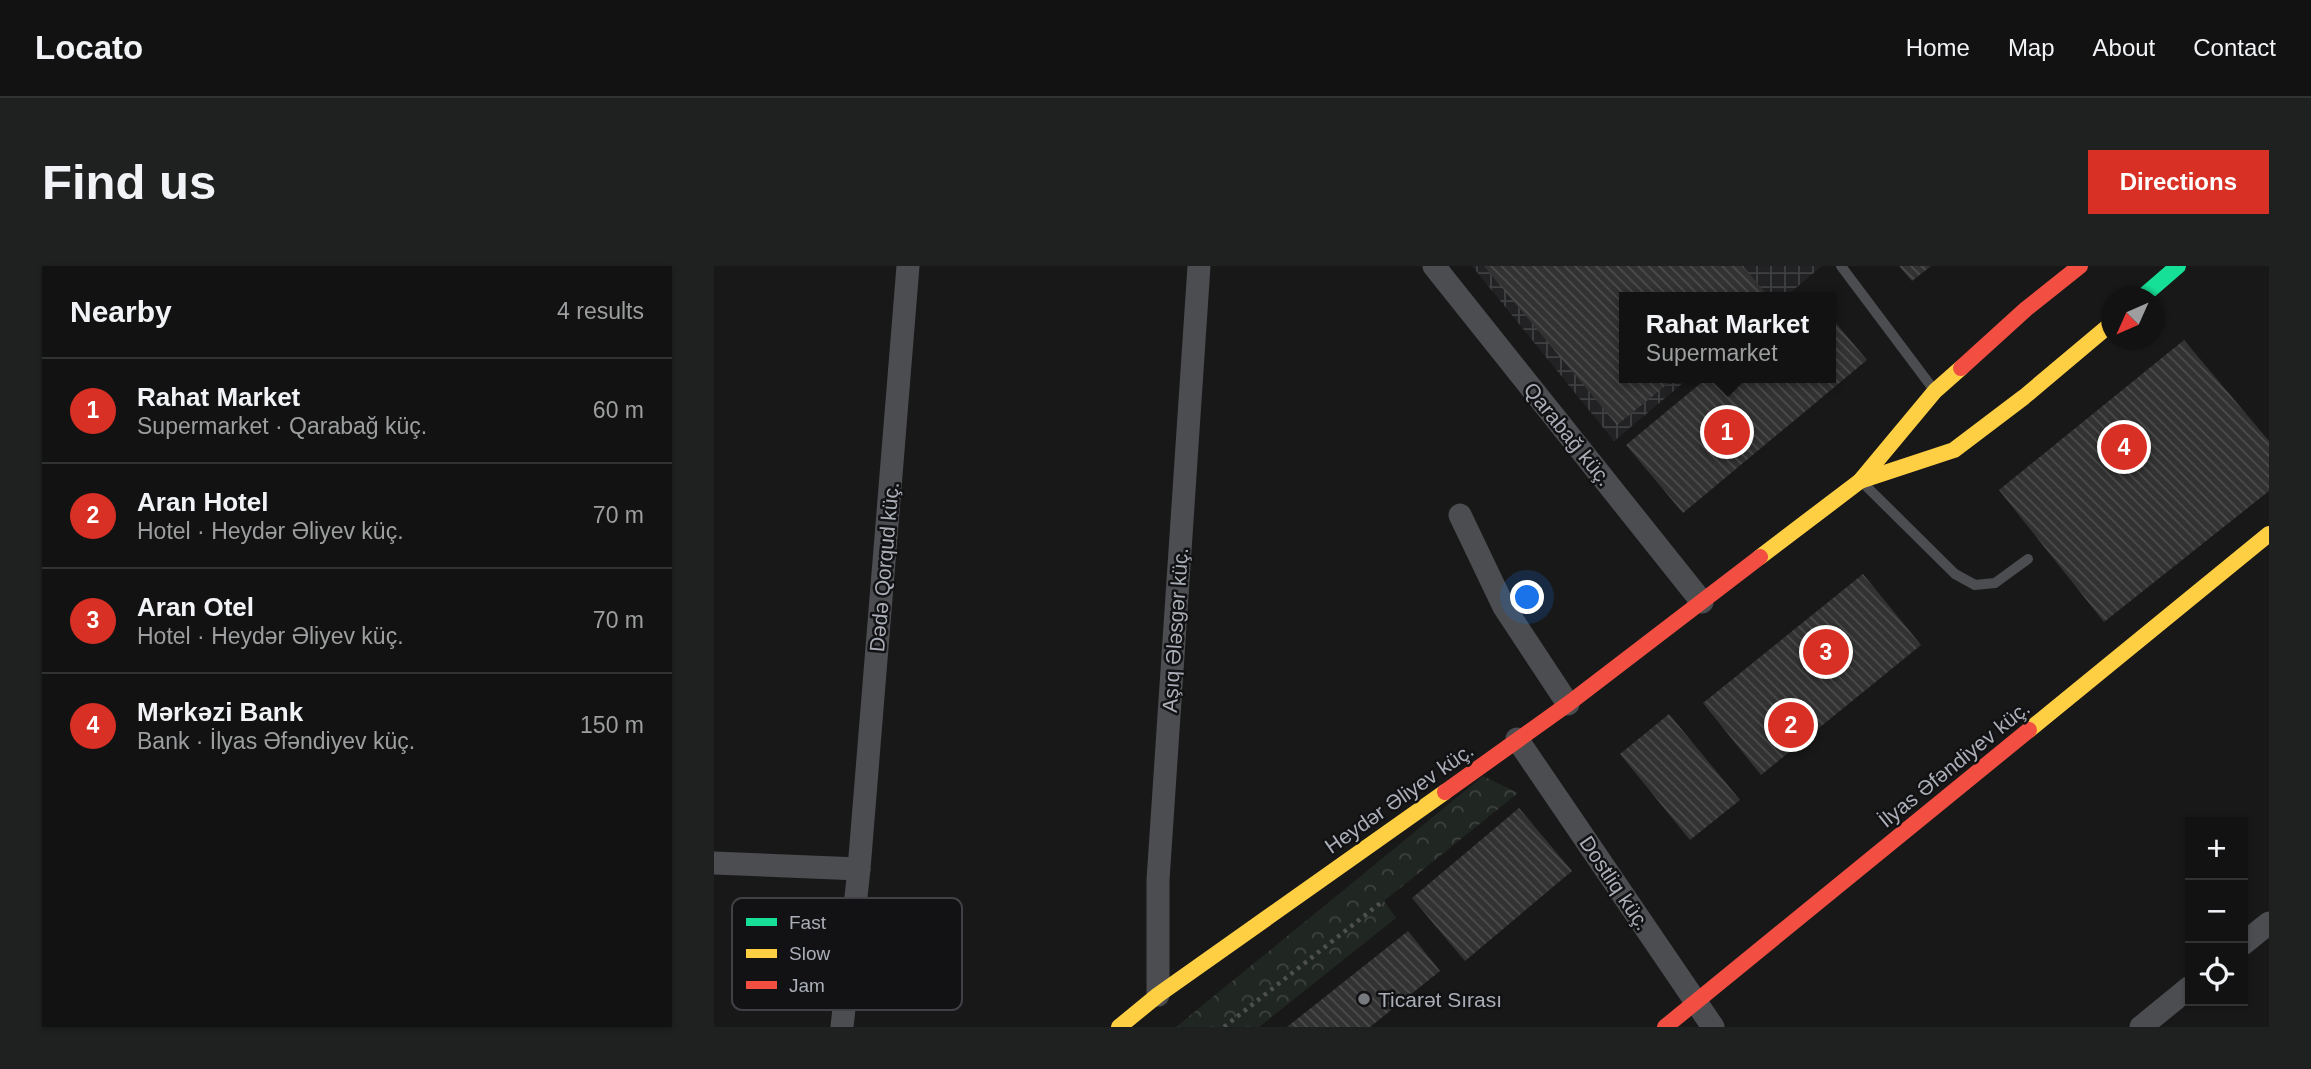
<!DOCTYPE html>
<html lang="en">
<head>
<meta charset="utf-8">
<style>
  body { margin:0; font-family:Helvetica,sans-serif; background:#1f2020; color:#f1f3f6 }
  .controls { position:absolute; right:21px; bottom:21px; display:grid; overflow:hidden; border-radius:0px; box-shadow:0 2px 5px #0004 }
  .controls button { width:63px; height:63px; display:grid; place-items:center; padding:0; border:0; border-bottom:2px solid #313232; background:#121212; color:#f1f3f6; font:35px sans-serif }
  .compass { position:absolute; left:1387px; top:21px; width:63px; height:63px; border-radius:50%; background:#121212; box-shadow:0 2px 5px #0004; rotate:225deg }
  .you { position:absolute; left:814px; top:332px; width:24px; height:24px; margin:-18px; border:5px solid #fff; border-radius:50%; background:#1a73e8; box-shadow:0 0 0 10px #1a73e833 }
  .badge { display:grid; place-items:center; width:46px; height:46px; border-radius:50%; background:#d93025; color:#fff; font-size:23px; font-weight:700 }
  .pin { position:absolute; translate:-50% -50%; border:4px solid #fff; box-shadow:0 2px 7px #0006 }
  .popup { position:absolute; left:905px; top:26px; width:217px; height:91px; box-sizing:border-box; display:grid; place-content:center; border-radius:0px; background:#121212; filter:drop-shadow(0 2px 5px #0005); font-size:23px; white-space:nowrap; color:#9c9e9f }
  .popup b { font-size:26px; color:#f1f3f6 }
  .popup::after { content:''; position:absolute; left:50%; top:100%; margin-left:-14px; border:14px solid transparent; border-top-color:#121212 }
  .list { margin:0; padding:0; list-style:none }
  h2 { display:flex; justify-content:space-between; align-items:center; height:91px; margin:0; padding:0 28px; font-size:30px }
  h2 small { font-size:23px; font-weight:400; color:#9c9e9f }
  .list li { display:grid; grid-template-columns:46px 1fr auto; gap:21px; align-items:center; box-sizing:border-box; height:105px; padding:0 28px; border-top:2px solid #313232 }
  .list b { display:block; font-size:26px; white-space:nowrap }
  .list p { margin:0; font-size:23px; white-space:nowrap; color:#9c9e9f }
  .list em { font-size:23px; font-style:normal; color:#9c9e9f }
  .icon { flex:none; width:38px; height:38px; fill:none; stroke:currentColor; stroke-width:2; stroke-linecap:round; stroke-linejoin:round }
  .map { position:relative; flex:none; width:1555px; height:761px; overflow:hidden; border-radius:0px }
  header { display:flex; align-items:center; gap:42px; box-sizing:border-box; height:98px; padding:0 35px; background:#121212; border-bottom:2px solid #313232 }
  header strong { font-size:33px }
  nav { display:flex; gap:38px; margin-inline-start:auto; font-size:24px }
  .intro { display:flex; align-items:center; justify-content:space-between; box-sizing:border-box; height:168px; padding:0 42px }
  h1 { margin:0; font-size:49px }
  .button { padding:18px 32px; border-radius:0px; background:#d93025; color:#fff; font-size:24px; font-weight:700 }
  main { display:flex; gap:42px; padding:0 42px }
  aside { flex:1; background:#121212; border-radius:0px; box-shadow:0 2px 5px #0004 }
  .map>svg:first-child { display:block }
</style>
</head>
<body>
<header>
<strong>Locato</strong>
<nav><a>Home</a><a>Map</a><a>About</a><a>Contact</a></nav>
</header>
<div class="intro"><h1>Find us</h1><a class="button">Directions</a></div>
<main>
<aside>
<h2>Nearby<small>4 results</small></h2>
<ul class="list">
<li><span class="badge">1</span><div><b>Rahat Market</b><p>Supermarket · Qarabağ küç.</p></div><em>60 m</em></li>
<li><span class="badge">2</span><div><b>Aran Hotel</b><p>Hotel · Heydər Əliyev küç.</p></div><em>70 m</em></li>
<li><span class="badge">3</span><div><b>Aran Otel</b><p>Hotel · Heydər Əliyev küç.</p></div><em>70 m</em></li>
<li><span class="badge">4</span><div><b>Mərkəzi Bank</b><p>Bank · İlyas Əfəndiyev küç.</p></div><em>150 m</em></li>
</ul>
</aside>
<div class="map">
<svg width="1555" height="761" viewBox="0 0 1555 761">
  <defs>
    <pattern id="industrial-grid" width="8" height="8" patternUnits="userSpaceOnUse" patternTransform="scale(1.75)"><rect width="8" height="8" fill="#222224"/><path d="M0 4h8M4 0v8" fill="none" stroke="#3f4042"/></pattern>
    <pattern id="forest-crowns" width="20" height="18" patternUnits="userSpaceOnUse" patternTransform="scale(1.75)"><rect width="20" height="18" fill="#202621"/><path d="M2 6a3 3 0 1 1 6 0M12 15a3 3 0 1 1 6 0" fill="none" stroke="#3e433f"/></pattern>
    <pattern id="building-back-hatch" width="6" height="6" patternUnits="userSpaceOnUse" patternTransform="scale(1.75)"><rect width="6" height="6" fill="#323233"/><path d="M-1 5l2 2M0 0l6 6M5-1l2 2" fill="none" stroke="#4d4d4e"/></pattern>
  </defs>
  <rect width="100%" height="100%" fill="#181818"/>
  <polygon fill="url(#industrial-grid)" points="758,0 1108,0 1071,31 910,31 910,112 975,112 900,175"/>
  <polygon fill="url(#forest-crowns)" points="769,510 804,527 670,635 682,652 545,761 462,761"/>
  <g fill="url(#building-back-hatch)">
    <polygon points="770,0 1029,0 1055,31 910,31 910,112 961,112 903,159"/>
    <polygon points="1185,0 1217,0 1198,15"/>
    <polygon points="1116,50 1153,94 969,247 912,179 993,112 1116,112"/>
    <polygon points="1470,74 1555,175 1555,225 1390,356 1285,224"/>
    <polygon points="1149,308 1207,379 1047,509 989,437"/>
    <polygon points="955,448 1026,534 976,574 906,488"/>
    <polygon points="805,542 858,605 751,695 698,632"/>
    <polygon points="694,665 726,705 656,761 573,761"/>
  </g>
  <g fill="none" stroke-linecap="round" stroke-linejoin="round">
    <polyline stroke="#4e4f51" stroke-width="4.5" stroke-dasharray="3.5 5" stroke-linecap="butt" points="510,761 669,635"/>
    <g stroke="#4c4d50" stroke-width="10">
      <polyline points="1127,0 1217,120"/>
      <polyline points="1153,221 1241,308 1261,319 1281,317 1314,293"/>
    </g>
    <g stroke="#4c4d50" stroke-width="23">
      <polyline points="720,0 988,336"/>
      <polyline points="746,249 790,341 854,438"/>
      <polyline points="803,473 999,761"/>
      <polyline points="0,597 145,603"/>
      <polyline points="1529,678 1555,657"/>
      <polyline points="444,729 444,614 485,0"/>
      <polyline points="128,761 145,603 194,0"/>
      <polyline points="1427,761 1476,721"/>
    </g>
    <polyline stroke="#16e098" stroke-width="16" points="1427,32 1464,0"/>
    <g stroke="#ffcf43" stroke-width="16">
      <polyline points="1146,215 1240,184 1310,131 1398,57"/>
      <polyline points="1046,291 1146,215 1221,125 1247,102"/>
      <polyline points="1315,464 1555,268"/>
      <polyline points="405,761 444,729 731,526"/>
    </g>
    <g stroke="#f24e42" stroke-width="16">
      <polyline points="1247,102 1312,43 1366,0"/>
      <polyline points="731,526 854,438 1046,291"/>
      <polyline points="951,761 1315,464"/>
    </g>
  </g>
  <circle fill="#777a7f" stroke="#121214" stroke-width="2.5" cx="650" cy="733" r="7"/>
  <g text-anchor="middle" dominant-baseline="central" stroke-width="5" stroke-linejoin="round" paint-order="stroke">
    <g font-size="21" fill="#aaaeb7" stroke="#121214">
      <text transform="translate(854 168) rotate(51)">Qarabağ küç.</text>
      <text transform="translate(170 301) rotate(-85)">Dədə Qorqud küç.</text>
      <text transform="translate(461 364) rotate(-86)">Aşıq Ələsgər küç.</text>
      <text transform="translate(1240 498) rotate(-39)">İlyas Əfəndiyev küç.</text>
      <text transform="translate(685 532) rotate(-35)">Heydər Əliyev küç.</text>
      <text transform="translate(901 617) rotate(56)">Dostliq küç.</text>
    </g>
    <g font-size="21" fill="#aaaeb7" stroke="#121214" text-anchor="start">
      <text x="664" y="733">Ticarət Sırası</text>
    </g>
  </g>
  <rect x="18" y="632" width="230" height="112" rx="10" fill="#121214" stroke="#404145" stroke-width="2"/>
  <rect x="32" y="652" width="31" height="8" fill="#16e098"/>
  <rect x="32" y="683" width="31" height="9" fill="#ffcf43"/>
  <rect x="32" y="715" width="31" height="8" fill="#f24e42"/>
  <g font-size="19" fill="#aaaeb7">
    <text x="75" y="663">Fast</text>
    <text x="75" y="694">Slow</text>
    <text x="75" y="726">Jam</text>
  </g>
</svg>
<div class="controls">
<button>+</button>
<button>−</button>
<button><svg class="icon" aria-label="locate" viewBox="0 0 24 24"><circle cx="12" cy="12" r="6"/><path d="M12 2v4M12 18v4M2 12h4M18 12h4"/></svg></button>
</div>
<svg class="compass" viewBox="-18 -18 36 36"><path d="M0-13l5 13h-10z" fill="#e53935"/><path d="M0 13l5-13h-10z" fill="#9c9e9f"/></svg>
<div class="you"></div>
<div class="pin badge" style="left:1013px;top:166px">1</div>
<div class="popup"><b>Rahat Market</b>Supermarket</div>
<div class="pin badge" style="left:1077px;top:459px">2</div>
<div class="pin badge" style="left:1112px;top:386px">3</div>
<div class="pin badge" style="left:1410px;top:181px">4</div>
</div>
</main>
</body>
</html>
